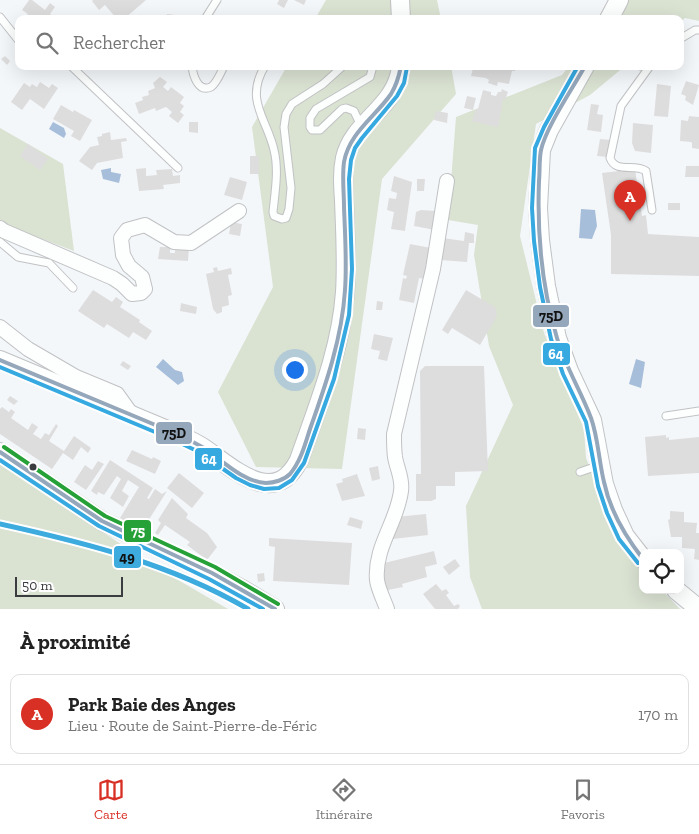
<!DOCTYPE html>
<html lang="fr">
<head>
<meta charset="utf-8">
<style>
  body { margin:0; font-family:"Zilla Slab",serif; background:#f6f6f6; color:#222 }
  .controls { position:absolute; right:15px; bottom:15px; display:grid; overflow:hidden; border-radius:10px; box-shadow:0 5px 20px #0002 }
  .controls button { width:45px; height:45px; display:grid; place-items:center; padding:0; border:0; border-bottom:1px solid #e0e0e0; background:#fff; color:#222; font:25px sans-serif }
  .scale { position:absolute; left:15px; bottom:12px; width:108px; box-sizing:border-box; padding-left:5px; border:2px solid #3a3c3f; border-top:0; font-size:14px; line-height:18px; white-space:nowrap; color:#3a3c3f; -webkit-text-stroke:4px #fff; paint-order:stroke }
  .you { position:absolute; left:294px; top:369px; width:18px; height:18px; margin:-12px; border:4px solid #fff; border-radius:50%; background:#1a73e8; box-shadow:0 0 0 8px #1a73e833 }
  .badge { display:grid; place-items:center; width:32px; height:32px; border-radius:50%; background:#d93025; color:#fff; font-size:16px; font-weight:700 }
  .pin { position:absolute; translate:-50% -41px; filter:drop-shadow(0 1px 2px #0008) }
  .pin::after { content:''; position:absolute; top:26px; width:18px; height:15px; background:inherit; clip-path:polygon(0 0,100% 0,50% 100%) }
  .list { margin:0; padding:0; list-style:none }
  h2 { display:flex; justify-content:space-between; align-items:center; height:65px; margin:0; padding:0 20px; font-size:21px }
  h2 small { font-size:16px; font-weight:400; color:#767676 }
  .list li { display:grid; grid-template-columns:32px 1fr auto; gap:15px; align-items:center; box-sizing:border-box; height:80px; margin:0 10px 10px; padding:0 10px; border:1px solid #e0e0e0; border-radius:10px }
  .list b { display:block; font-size:19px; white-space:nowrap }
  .list p { margin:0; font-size:16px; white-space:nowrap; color:#767676 }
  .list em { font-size:16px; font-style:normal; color:#767676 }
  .icon { flex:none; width:28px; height:28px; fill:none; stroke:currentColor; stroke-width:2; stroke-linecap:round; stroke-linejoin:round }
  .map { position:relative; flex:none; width:699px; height:609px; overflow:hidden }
  .search { position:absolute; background:#fff; box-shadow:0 5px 20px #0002; left:15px; right:15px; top:15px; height:55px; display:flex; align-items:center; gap:12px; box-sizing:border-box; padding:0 18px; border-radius:10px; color:#767676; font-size:19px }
  .sheet { height:155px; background:#fff }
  nav { display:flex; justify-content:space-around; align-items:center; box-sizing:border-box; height:70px; border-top:1px solid #e0e0e0; background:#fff; font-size:14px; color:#767676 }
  nav a { display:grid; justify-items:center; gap:2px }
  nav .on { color:#d93025 }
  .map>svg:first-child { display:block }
</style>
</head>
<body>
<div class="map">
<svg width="699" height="609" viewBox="0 0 699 609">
  <rect width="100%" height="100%" fill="#f4f7fa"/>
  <g fill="#dae2d2">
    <polygon points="326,0 437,0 441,19 315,19"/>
    <polygon points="623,0 699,0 699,21 685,18 680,22 680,19 608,19"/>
    <polygon points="287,66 451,66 456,94 382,179 342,469 256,467 218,392 273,287 252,127"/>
    <polygon points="569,66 625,66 590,95 536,124 520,236 544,333 584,429 586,458 621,548 643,571 643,590 662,590 680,609 482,609 470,577 466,506 513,405 489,346 474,255 478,225 448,220 456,117 562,75"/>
    <polygon points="0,128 63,164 74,251 0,223"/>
    <polygon points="0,462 147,562 228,609 0,609"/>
  </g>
  <g fill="#a6beda">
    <polygon points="53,122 64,128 66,134 64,138 49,129"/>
    <polygon points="111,168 111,172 121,174 119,183 103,179 101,170"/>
    <polygon points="581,209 595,210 597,226 592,239 579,238"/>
    <polygon points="163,359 175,370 182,372 184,381 178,385 156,367"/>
    <polygon points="636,359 645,362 641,388 629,384"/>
  </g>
  <g fill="#deddde">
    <polygon points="29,0 32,0 45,10 50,3 55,7 50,14 57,19 24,19 28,14 22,10"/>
    <polygon points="93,0 146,0 124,19 117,19 105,5 99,10 92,1"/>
    <polygon points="279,0 288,0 284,8 277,4"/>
    <polygon points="294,0 306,0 304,5"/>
    <polygon points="167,14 182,16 182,19 166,19"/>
    <polygon points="5,56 10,61 7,65 1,59"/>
    <polygon points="479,66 497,66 501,68 501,66 515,66 516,68 515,71 512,71 509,84 498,82 497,86 488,83 489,80 486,78 471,76 473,68 478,70"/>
    <polygon points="633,66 645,66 641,72"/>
    <polygon points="160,77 167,82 163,87 168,91 171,87 184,97 180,103 184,106 180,112 184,115 178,123 169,116 172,112 166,107 156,111 155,108 139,114 135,103 143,100 142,97 149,95 148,91 155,88 153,83"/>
    <polygon points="686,81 699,85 693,105 685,100 686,96 681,94"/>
    <polygon points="40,82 49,88 52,84 58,88 44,109 30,99 22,110 11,102 24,83 30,87 32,84 37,87"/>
    <polygon points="657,84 671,86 668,117 654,116"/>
    <polygon points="502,89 508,92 505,100 503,99 498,127 472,121 476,109 478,109 483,90 491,92 491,95 496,96 498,92 501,92"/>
    <polygon points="467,96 476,98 473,110 464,108"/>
    <polygon points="591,104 599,105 597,114 603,115 601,132 587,130"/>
    <polygon points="61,105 73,112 74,110 92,120 80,141 71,136 74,131 53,119"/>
    <polygon points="436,111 448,113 447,123 434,120"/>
    <polygon points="689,116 699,117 699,149 692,148 692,143 691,142 680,141 681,120 688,121"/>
    <polygon points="189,122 198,122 198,133 189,132"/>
    <polygon points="633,123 653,125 651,153 635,151 632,143"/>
    <polygon points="110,132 111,140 126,138 127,141 121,142 123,158 97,163 92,170 79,161 90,147 99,145 97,137 102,136 102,134"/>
    <polygon points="600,139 611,140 608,157 597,156"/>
    <polygon points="28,144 48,159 40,170 20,156"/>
    <rect x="250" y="156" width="9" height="18"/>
    <polygon points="686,166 699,166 699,177 685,177"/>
    <polygon points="146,168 146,176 157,175 156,170 172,169 173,176 180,175 180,183 163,185 164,189 139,191 136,169"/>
    <polygon points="635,169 642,216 646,215 648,234 699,237 699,276 611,274 611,235 602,173"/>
    <polygon points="394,176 412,182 405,231 391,229 394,212 387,210 389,198 396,199 397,193 391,191"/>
    <polygon points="230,177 247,182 242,200 224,195"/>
    <polygon points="417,179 425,179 424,191 417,191"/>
    <rect x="668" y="203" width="12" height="7"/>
    <polygon points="421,210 437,211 435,230 414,226 416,212"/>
    <polygon points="231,222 242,224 240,236 229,234"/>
    <polygon points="465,232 474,234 474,243 469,243 467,262 440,260 443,238 464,241"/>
    <polygon points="410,244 431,248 424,279 419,278 414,303 399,300 403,278 406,279 407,276 403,275"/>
    <polygon points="160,247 170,247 170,253 175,253 175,248 189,248 188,261 158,259"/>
    <polygon points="217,267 218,271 231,268 232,274 228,275 232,295 228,296 229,305 222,307 222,312 217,314 213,309 206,274 214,272 213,268"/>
    <polygon points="93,290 112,302 116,297 123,302 120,307 140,320 139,322 152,331 146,340 133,332 129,338 107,324 104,328 78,311"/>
    <polygon points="466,290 495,307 497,316 480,345 452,328 448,334 442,330"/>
    <polygon points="377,301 383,302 382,310 376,310"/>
    <polygon points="181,303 197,307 196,314 180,311"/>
    <polygon points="374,334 393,338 387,361 378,359 380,351 371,349"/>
    <polygon points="123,361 131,366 128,370 120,365"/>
    <polygon points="425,366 484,366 488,471 455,472 455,486 436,486 436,499 431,501 416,501 416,474 421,474 420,371"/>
    <polygon points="10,396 18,401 14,405 7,400"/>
    <polygon points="2,407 9,412 11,409 15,412 11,418 28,430 32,423 38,427 33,434 41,439 45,433 49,435 56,424 58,426 49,441 64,451 74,436 91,448 88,453 81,447 73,460 63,453 52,469 0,434 0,409"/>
    <polygon points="358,428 366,429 365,440 357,439"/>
    <polygon points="666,435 666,438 669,437 669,440 699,437 699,473 648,476 645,437"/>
    <polygon points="132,450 152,459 153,457 161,461 155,474 126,461"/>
    <polygon points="110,460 153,488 147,498 149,499 155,489 162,494 167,491 148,521 151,523 146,532 120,518 139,487 128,480 122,491 129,496 123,507 110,498 121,479 117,476 104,495 98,492 97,495 91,491"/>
    <polygon points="98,461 104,464 86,490 74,482 85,465 92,470"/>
    <polygon points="378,466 380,479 372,481 369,468"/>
    <polygon points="179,473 204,493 192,508 167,488"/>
    <polygon points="357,474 365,496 342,501 336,484 343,482 342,479"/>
    <polygon points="172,498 188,514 186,518 207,533 217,547 207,560 187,545 190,542 165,525 158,535 155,533 161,523 158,520"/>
    <polygon points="670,511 684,512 684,522 697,523 696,533 699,533 699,560 694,559 695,549 682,548 682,537 671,537 668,520 670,519"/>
    <polygon points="426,514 428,535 393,539 392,529 395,517"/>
    <polygon points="350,517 363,521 361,529 347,525"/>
    <polygon points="269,538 352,543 349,585 273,581 275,547 269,546"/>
    <polygon points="434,551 437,564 425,567 427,577 402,584 403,587 383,591 384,563"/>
    <polygon points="455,559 460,566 449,575 443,567"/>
    <polygon points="264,573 265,581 258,582 257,574"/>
    <polygon points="436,584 442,591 446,589 449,593 446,595 454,606 458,604 460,606 458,609 435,609 423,594"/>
  </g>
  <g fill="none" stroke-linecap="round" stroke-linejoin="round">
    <g stroke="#c0c2c4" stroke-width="9">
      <g id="service">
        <polyline points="0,17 19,41"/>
        <polyline points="205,19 217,0"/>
        <polyline points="680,39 695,30 699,30"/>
        <polyline points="71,66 178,168"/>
        <path d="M 192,66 C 193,75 198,93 211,87 C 217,83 221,72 224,66"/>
        <path d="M 265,66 C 244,100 267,119 274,150 C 279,170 275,192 273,212 L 274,216 L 282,219 L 286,218 L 289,209 L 291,188 L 284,127 L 286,114 L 292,104 L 323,84 L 343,66"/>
        <path d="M 650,66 L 621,106 L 610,158 C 616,174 634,163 646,171 L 652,210"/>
        <polyline points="361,126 354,111 346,108 342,109 320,130 312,130 310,127 310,118 316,109 370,77 373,66"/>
        <polyline points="0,242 18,257 49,263 73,288"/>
        <polyline points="666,416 699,411"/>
        <polyline points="580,472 600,465"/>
      </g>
    </g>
    <g stroke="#c0c2c4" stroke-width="16">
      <g id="minor">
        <polyline points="0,228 4,231 113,278 122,284 132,294 141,293 145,289 142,277 129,266 123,255 121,238 127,230 145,225 174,242 191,243 239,211"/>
        <polyline points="0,327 28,349 76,377 117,394 132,415"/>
        <path d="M 387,609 C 384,600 378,589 377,580 C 374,547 397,523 401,491 C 403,479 397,469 395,457 C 394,450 394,442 394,434 L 433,269 L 447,181"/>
      </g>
    </g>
    <g stroke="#c0c2c4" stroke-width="20">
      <g id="tertiary">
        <polyline points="400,0 401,19"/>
        <polyline points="609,19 619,0"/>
        <polyline points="585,66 549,130 541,150 538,208 540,240 546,286 557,338 569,371 592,420 604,484 613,510 625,536 643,559"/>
        <path d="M 0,360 L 177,434 C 185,438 194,442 202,447 C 231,466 274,510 299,460 C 318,405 341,350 345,292 C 347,261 345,230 344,200 C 343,186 342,172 345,158 C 353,121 397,108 401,66"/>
        <polyline points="0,452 102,521 212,573 242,589 275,609"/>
        <polyline points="676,590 699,609"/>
      </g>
    </g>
    <use href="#service" stroke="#fdfefe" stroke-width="7"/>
    <use href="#minor" stroke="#fdfefe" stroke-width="14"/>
    <use href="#tertiary" stroke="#fdfefe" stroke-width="18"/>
    <g stroke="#fff" stroke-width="8">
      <g id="bus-1">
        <path d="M 585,66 C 573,88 546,127 541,150 C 539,160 540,171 539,181 C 537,233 542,288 557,338 C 565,366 581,391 591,418 C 598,437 599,462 604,482 C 610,511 625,536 643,559"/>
        <path d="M 0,360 L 177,434 C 186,438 195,443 204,448 C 222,460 243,482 266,483 C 274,483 284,480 290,474 C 301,461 305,444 310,429 C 326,384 342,338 345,290 C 347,263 345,235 344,207 C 344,192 342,177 344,162 C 349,133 375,117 391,94 C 396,86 399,76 401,66"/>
        <polyline points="0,452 102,521 212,573 275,609"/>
      </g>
    </g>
    <g stroke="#fff" stroke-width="8">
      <g id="bus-2">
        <polyline points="578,66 544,127 535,148 532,208 534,241 540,287 551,339 563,374 586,422 598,486 607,513 619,539 638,563"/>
        <polyline points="0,367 174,440 199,452 236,478 250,485 264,489 279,488 292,480 304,463 334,379 349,315 352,269 349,179 351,160 355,148 362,138 397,96 404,83 407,67"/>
        <polyline points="0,460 99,526 209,579 263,609"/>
      </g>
    </g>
    <g stroke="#fff" stroke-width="8">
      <polyline id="bus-3" points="4,447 105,516 215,567 278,604"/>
    </g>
    <use href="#bus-1" stroke="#95a7bb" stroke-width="4"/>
    <use href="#bus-2" stroke="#36a9e1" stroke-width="4"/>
    <use href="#bus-3" stroke="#26a137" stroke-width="4"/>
    <g stroke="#fff" stroke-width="9">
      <path id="rail-1" d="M 0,524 C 86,543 171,564 248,609"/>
    </g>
    <use href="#rail-1" stroke="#3dabde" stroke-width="5"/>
  </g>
  <circle fill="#3a3c3f" stroke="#fff" stroke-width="2" cx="33" cy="467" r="4.5"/>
  <g stroke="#fff" stroke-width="2">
    <rect x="532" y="304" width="38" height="24" rx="5" fill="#95a7bb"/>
    <rect x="542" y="342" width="29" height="24" rx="5" fill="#36a9e1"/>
    <rect x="155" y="421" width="38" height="24" rx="5" fill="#95a7bb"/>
    <rect x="194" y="447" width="29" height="24" rx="5" fill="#36a9e1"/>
    <rect x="123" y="519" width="29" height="24" rx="5" fill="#26a137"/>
    <rect x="113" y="545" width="29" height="24" rx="5" fill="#3dabde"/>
  </g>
  <g font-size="14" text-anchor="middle" font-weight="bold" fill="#fff">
    <text x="556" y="359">64</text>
    <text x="209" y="464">64</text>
    <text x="138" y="536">75</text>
  </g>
  <g font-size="14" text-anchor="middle" font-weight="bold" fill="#111">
    <text x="551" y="321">75D</text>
    <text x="174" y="438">75D</text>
    <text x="127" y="562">49</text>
  </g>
</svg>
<div class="controls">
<button><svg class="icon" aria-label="locate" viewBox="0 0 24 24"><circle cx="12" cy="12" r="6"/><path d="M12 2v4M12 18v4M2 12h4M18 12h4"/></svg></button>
</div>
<div class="scale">50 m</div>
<div class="you"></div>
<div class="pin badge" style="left:630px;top:221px">A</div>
<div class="search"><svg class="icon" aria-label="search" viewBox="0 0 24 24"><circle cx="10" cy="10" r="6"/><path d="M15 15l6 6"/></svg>Rechercher</div>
</div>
<section class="sheet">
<h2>À proximité<small></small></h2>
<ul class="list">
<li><span class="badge">A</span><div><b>Park Baie des Anges</b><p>Lieu · Route de Saint-Pierre-de-Féric</p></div><em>170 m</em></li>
</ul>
</section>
<nav>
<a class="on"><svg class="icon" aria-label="map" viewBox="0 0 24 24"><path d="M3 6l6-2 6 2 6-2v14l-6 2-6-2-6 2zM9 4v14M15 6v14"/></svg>Carte</a>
<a><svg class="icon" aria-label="directions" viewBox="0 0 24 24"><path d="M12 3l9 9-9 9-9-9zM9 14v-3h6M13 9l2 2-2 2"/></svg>Itinéraire</a>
<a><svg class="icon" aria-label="saved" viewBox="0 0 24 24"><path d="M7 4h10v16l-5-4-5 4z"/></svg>Favoris</a>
</nav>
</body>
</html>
